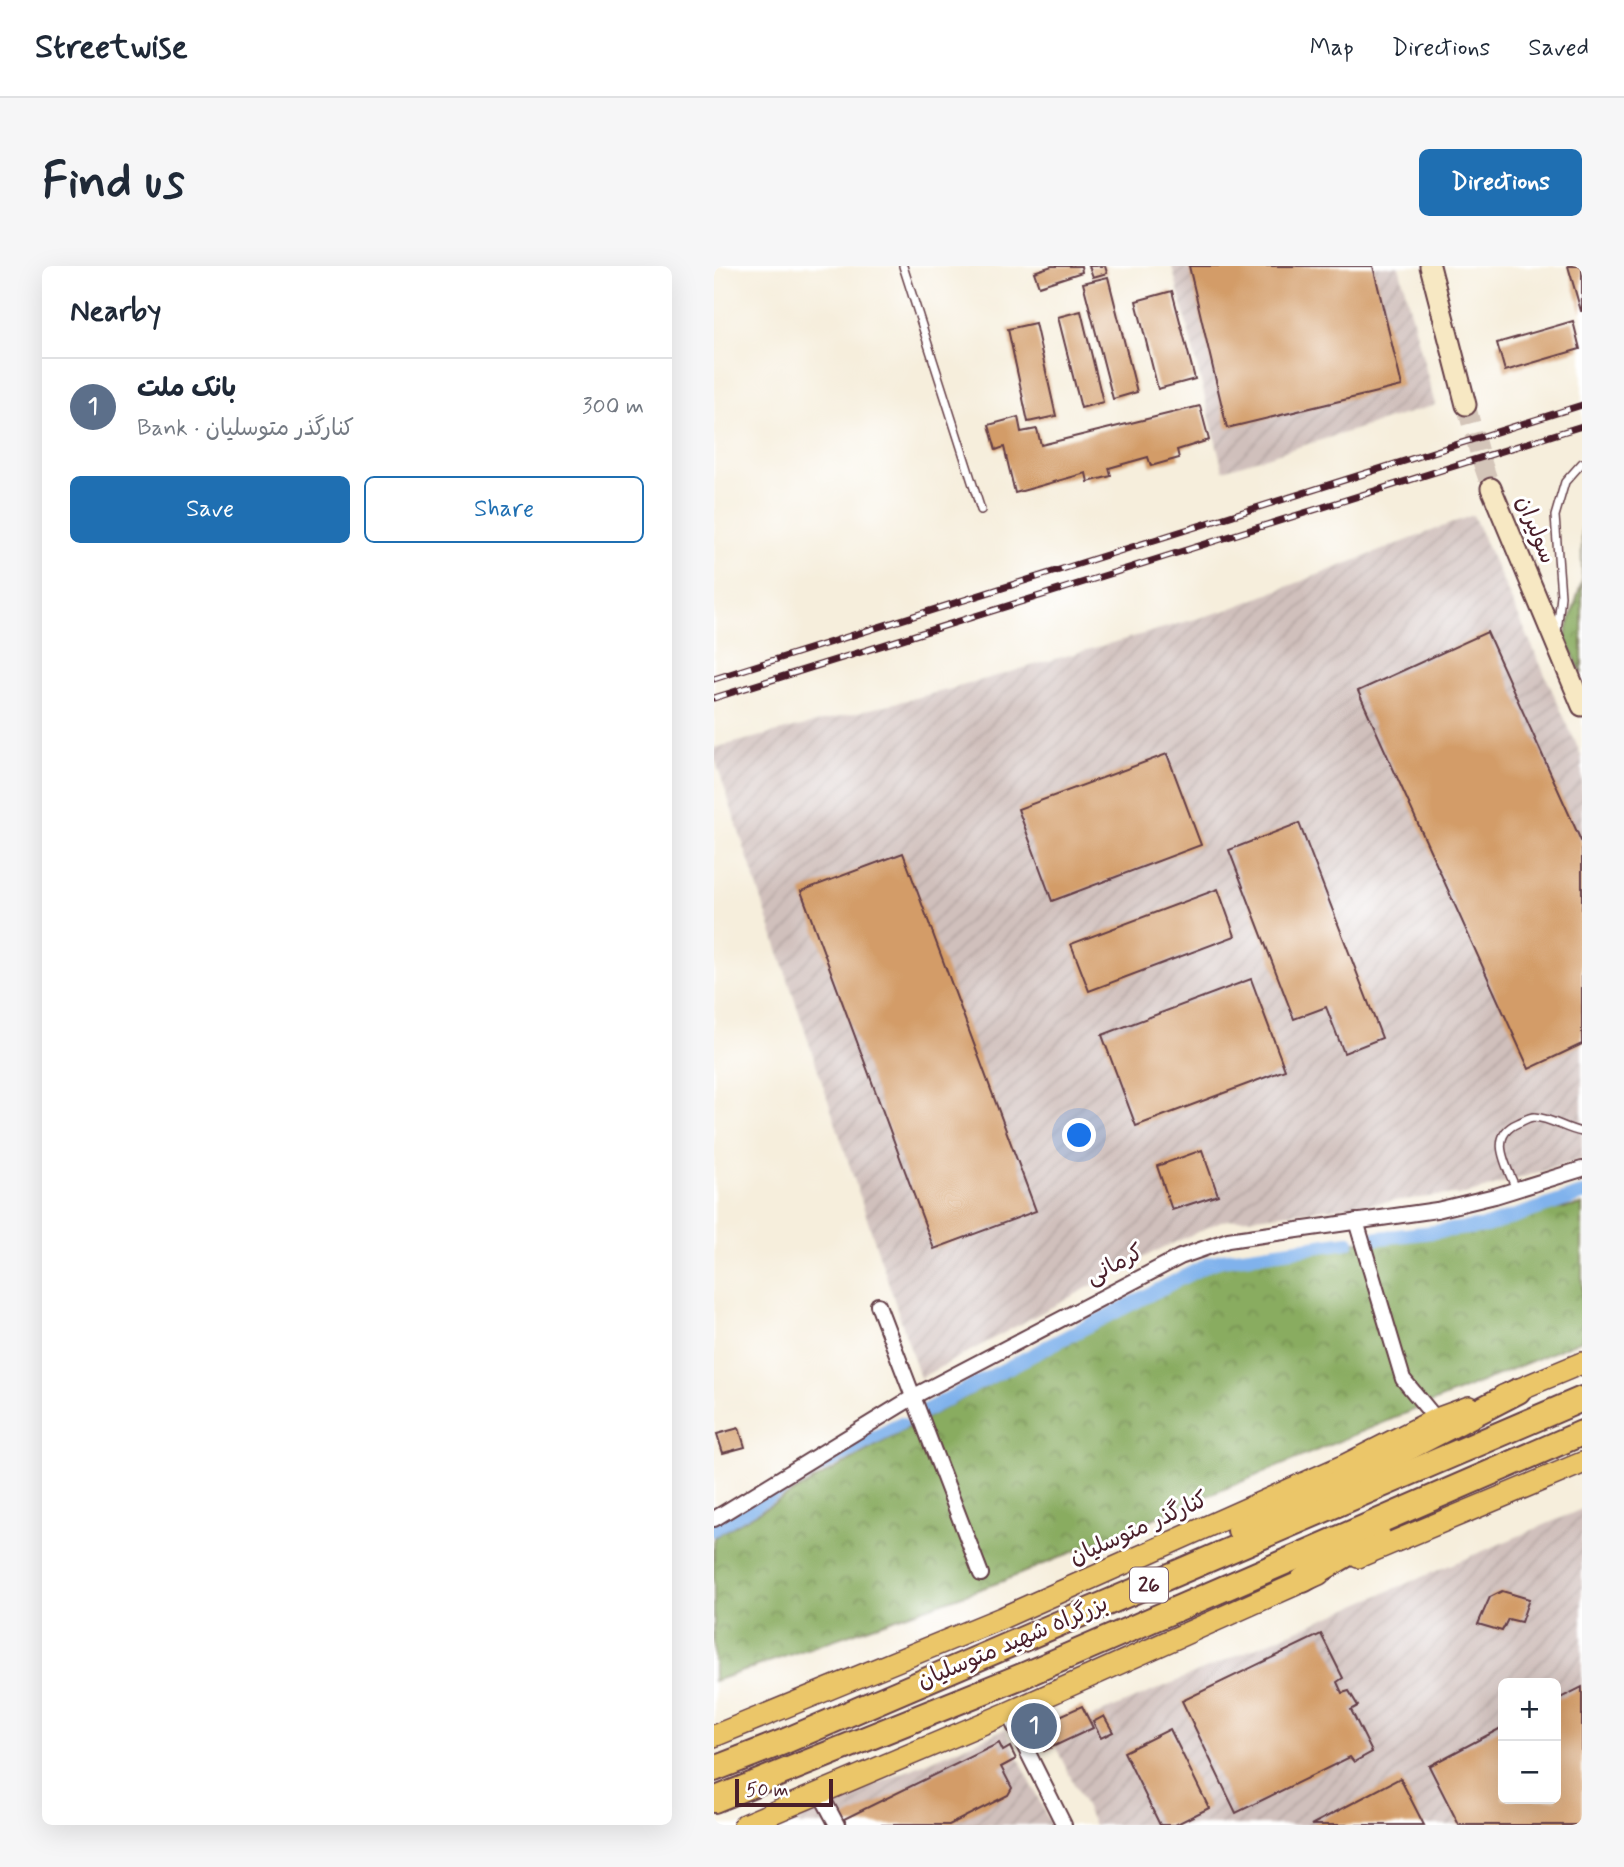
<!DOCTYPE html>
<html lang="en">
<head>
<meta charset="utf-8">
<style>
  body { margin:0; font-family:Mynerve,"Playpen Sans Arabic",sans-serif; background:#f6f6f7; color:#1f2937 }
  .controls { position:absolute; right:21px; bottom:21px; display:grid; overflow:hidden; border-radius:10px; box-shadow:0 7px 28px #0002 }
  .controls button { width:63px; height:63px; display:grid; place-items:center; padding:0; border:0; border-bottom:2px solid #e0e1e3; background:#fff; color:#1f2937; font:35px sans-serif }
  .scale { position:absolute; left:21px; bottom:18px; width:98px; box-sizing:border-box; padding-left:7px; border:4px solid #4a1f2b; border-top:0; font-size:19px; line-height:24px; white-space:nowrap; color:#4a1f2b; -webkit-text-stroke:5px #fff; paint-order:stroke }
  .you { position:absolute; left:366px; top:870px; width:24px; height:24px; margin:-18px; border:5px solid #fff; border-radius:50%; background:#1a73e8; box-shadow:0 0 0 10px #1a73e833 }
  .badge { display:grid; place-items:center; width:46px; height:46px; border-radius:50%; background:#1f6fb2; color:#fff; font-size:23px; font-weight:700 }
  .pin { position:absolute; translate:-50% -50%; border:4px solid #fff; box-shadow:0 2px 7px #0006 }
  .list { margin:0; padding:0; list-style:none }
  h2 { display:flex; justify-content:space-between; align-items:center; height:91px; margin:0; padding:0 28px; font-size:30px }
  h2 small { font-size:23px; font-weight:400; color:#747a83 }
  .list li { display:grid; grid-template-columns:46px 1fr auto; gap:21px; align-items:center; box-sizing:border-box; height:98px; padding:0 28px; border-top:2px solid #e0e1e3 }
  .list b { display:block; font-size:26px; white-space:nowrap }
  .list p { margin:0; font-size:23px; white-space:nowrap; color:#747a83 }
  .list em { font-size:23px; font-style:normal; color:#747a83 }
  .actions { display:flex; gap:14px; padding:21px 28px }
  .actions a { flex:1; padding:16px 0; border:2px solid #1f6fb2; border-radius:10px; text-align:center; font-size:24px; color:#1f6fb2 }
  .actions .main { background:#1f6fb2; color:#fff }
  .map { position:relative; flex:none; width:868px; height:1559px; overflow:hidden; border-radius:10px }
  header { display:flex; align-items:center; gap:42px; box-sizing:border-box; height:98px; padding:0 35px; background:#fff; border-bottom:2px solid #e0e1e3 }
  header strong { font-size:33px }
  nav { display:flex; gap:38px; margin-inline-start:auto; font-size:24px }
  .intro { display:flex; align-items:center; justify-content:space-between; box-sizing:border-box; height:168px; padding:0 42px }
  h1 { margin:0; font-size:49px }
  .button { padding:18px 32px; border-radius:10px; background:#1f6fb2; color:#fff; font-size:24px; font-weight:700 }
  main { display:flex; gap:42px; padding:0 42px }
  aside { flex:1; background:#fff; border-radius:10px; box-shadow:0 7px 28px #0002 }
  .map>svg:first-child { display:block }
</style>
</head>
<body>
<header>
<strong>Streetwise</strong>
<nav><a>Map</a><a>Directions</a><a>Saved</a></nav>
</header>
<div class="intro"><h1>Find us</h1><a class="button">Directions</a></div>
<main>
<aside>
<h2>Nearby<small></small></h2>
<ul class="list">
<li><span class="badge" style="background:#5c6f8a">1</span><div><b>بانک ملت</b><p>Bank · کنارگذر متوسلیان</p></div><em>300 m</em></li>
</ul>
<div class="actions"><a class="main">Save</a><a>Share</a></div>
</aside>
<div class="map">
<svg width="868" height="1559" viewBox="0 0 868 1559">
  <defs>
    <pattern id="industrial-furrows" width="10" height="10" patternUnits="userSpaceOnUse" patternTransform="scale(1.75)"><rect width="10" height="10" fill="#d0c0bc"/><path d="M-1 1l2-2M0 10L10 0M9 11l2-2" fill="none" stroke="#b4a5a2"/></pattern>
    <pattern id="forest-crowns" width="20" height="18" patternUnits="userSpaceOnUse" patternTransform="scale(1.75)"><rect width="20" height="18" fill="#89ac60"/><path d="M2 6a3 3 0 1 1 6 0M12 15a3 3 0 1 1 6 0" fill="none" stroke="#728b4f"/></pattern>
  </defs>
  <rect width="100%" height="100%" fill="#fff"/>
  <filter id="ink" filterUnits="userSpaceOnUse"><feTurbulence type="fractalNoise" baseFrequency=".0143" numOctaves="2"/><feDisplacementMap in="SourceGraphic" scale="14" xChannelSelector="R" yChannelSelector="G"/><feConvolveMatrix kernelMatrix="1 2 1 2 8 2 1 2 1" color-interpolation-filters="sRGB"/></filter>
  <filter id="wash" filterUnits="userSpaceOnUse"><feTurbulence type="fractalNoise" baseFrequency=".00686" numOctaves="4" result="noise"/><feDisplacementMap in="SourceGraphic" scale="28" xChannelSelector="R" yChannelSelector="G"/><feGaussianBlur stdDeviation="1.57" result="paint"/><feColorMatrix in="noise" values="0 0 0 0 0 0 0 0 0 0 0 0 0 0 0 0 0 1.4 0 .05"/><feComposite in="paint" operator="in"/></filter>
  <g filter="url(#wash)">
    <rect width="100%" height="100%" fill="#f6eedc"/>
    <g fill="url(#industrial-furrows)" fill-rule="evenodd">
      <polygon points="458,0 685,0 721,139 509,204"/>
      <polygon points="759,249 868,491 868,893 750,929 732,929 507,955 438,987 206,1112 0,490 0,482 237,423 513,344"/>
      <path d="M 868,1243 L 868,1559 L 380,1559 L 336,1469 ZM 789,1417 L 842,1417 L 842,1533 L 789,1533 Z"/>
      <polygon points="291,1463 337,1559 67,1559"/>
    </g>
    <g fill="url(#forest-crowns)" stroke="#6a6646" stroke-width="2">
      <polygon points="868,261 868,408 851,371 868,315"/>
      <polygon points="868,939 868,1074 289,1315 0,1415 0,1271 204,1156 498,1000"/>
    </g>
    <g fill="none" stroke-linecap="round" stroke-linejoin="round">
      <g stroke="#80b2ec" stroke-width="14">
        <polyline points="656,973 772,960 868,928"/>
        <polyline points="331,1082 495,998 508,994 634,976"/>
        <polyline points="205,1148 326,1085"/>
        <polyline points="0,1263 101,1203 187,1158"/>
      </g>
    </g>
    <g id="blocks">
      <g fill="#d39c68">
        <polygon points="338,0 367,0 368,6 325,20 320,6"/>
        <polygon points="375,0 391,0 393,7 379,11"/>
        <polygon points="475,0 659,0 688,120 513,162"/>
        <polygon points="854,0 868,0 868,45 867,45"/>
        <polygon points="394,11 423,126 399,133 369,17"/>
        <polygon points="458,25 481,113 444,123 422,35"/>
        <polygon points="367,45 389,136 367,142 344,51"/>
        <polygon points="859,55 866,83 791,105 783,77"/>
        <polygon points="321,57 342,150 314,156 294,63"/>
        <polygon points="486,140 495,174 463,184 465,192 437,200 434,191 395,202 397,210 374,216 372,207 301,227 290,181 282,184 275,159 304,151 307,166 323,163 327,179"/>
        <polygon points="773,366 868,577 868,778 815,803 644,425"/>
        <polygon points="453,488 487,579 338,635 304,543"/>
        <polygon points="585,557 668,772 630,787 612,741 580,753 515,584"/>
        <polygon points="189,587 322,945 220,983 87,625"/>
        <polygon points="504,623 521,670 375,725 357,678"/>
        <polygon points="537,713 571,804 422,860 388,769"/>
        <polygon points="488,884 504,929 458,944 443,900"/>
        <polygon points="25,1162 31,1181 9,1187 3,1168"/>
        <polygon points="788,1325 815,1333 807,1356 794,1353 788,1365 764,1358 776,1331"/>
        <polygon points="607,1368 629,1412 623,1416 628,1427 635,1425 644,1440 637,1444 658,1486 640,1496 636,1491 522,1547 468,1435"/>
        <polygon points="868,1421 868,1559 745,1559 715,1500 789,1461 789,1533 842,1533 842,1434"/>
        <polygon points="368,1440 379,1462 330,1485 325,1474 334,1470 328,1458"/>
        <polygon points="390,1450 399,1466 387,1472 379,1456"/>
        <polygon points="456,1463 495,1542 461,1559 446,1559 410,1486"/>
        <polygon points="285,1477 289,1485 296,1481 302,1493 287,1501 298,1522 294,1529 235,1559 133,1559 130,1553"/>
        <polygon points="686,1512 710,1559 597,1559"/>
      </g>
    </g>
  </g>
  <g filter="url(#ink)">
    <use href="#blocks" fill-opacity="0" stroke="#643e46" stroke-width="2"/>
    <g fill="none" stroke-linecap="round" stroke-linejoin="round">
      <polyline stroke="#d4c5b9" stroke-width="19" stroke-dasharray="19 10" stroke-linecap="butt" points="752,139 766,190 777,222"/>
      <g stroke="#643e46" stroke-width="10">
        <g id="lane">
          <polyline points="189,0 267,244"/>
          <polyline points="843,366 847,330 841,250 851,216 868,197"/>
          <path d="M 802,923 C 793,900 773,870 804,857 C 809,855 815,851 820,851 C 837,852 851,863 868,866"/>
        </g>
      </g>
      <g stroke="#643e46" stroke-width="18">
        <g id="street">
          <polyline points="642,955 689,1113 722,1153"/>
          <polyline points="164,1039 267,1308"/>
          <polyline points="0,1253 206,1127 466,991 514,974 723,944 781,930 868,903"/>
          <polyline points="294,1447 350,1559"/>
          <polyline points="106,1527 123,1559"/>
        </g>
      </g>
      <g stroke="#643e46" stroke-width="23">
        <g id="secondary">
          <polyline points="716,0 752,139"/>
          <polyline points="777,222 868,440"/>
        </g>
      </g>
      <g stroke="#643e46" stroke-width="24">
        <g id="primary">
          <polyline points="789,1130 868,1097"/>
          <polyline points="644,1291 868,1197"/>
          <polyline points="0,1470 290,1351 631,1199 722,1153 755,1141"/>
          <polyline points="30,1559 294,1447 605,1308"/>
        </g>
      </g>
      <g stroke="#643e46" stroke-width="28">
        <g id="highway">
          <polyline points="526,1264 657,1201 804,1125"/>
          <polyline points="589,1314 664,1270"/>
          <polyline points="0,1503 69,1476 868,1133"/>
          <polyline points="0,1534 308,1410 868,1167"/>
        </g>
      </g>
      <use href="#lane" stroke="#fff" stroke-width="7"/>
      <use href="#street" stroke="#fff" stroke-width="14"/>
      <use href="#secondary" stroke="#f7e8c3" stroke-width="19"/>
      <use href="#primary" stroke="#ebc669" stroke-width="21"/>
      <use href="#highway" stroke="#ebc669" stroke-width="24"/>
      <g stroke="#4a1f2b" stroke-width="7">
        <g id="rail">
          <polyline points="0,413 868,139"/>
          <polyline points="0,432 868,160"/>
        </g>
      </g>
      <use href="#rail" stroke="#fff" stroke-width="4.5" stroke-dasharray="13" stroke-linecap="butt"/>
    </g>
  </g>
  <g text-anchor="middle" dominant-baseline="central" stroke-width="6" stroke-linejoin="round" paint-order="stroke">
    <rect fill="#fff" stroke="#80626b" stroke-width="2" x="416" y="1301.5" width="38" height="35" rx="5"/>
    <g font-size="21" font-weight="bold" fill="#4a1f2b">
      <text x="435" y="1319">26</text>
    </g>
    <g font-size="23" fill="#4a1f2b" stroke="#fff">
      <text transform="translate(821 264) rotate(68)">سولیران</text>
      <text transform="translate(401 999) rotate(-27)">کرمانی</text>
      <text transform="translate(425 1263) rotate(-24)">کنارگذر متوسلیان</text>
      <text transform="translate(299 1377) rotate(-23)">بزرگراه شهید متوسلیان</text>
    </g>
  </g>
</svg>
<div class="controls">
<button>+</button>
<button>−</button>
</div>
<div class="scale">50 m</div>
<div class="you"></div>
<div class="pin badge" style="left:320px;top:1460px;background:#5c6f8a">1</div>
</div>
</main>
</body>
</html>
